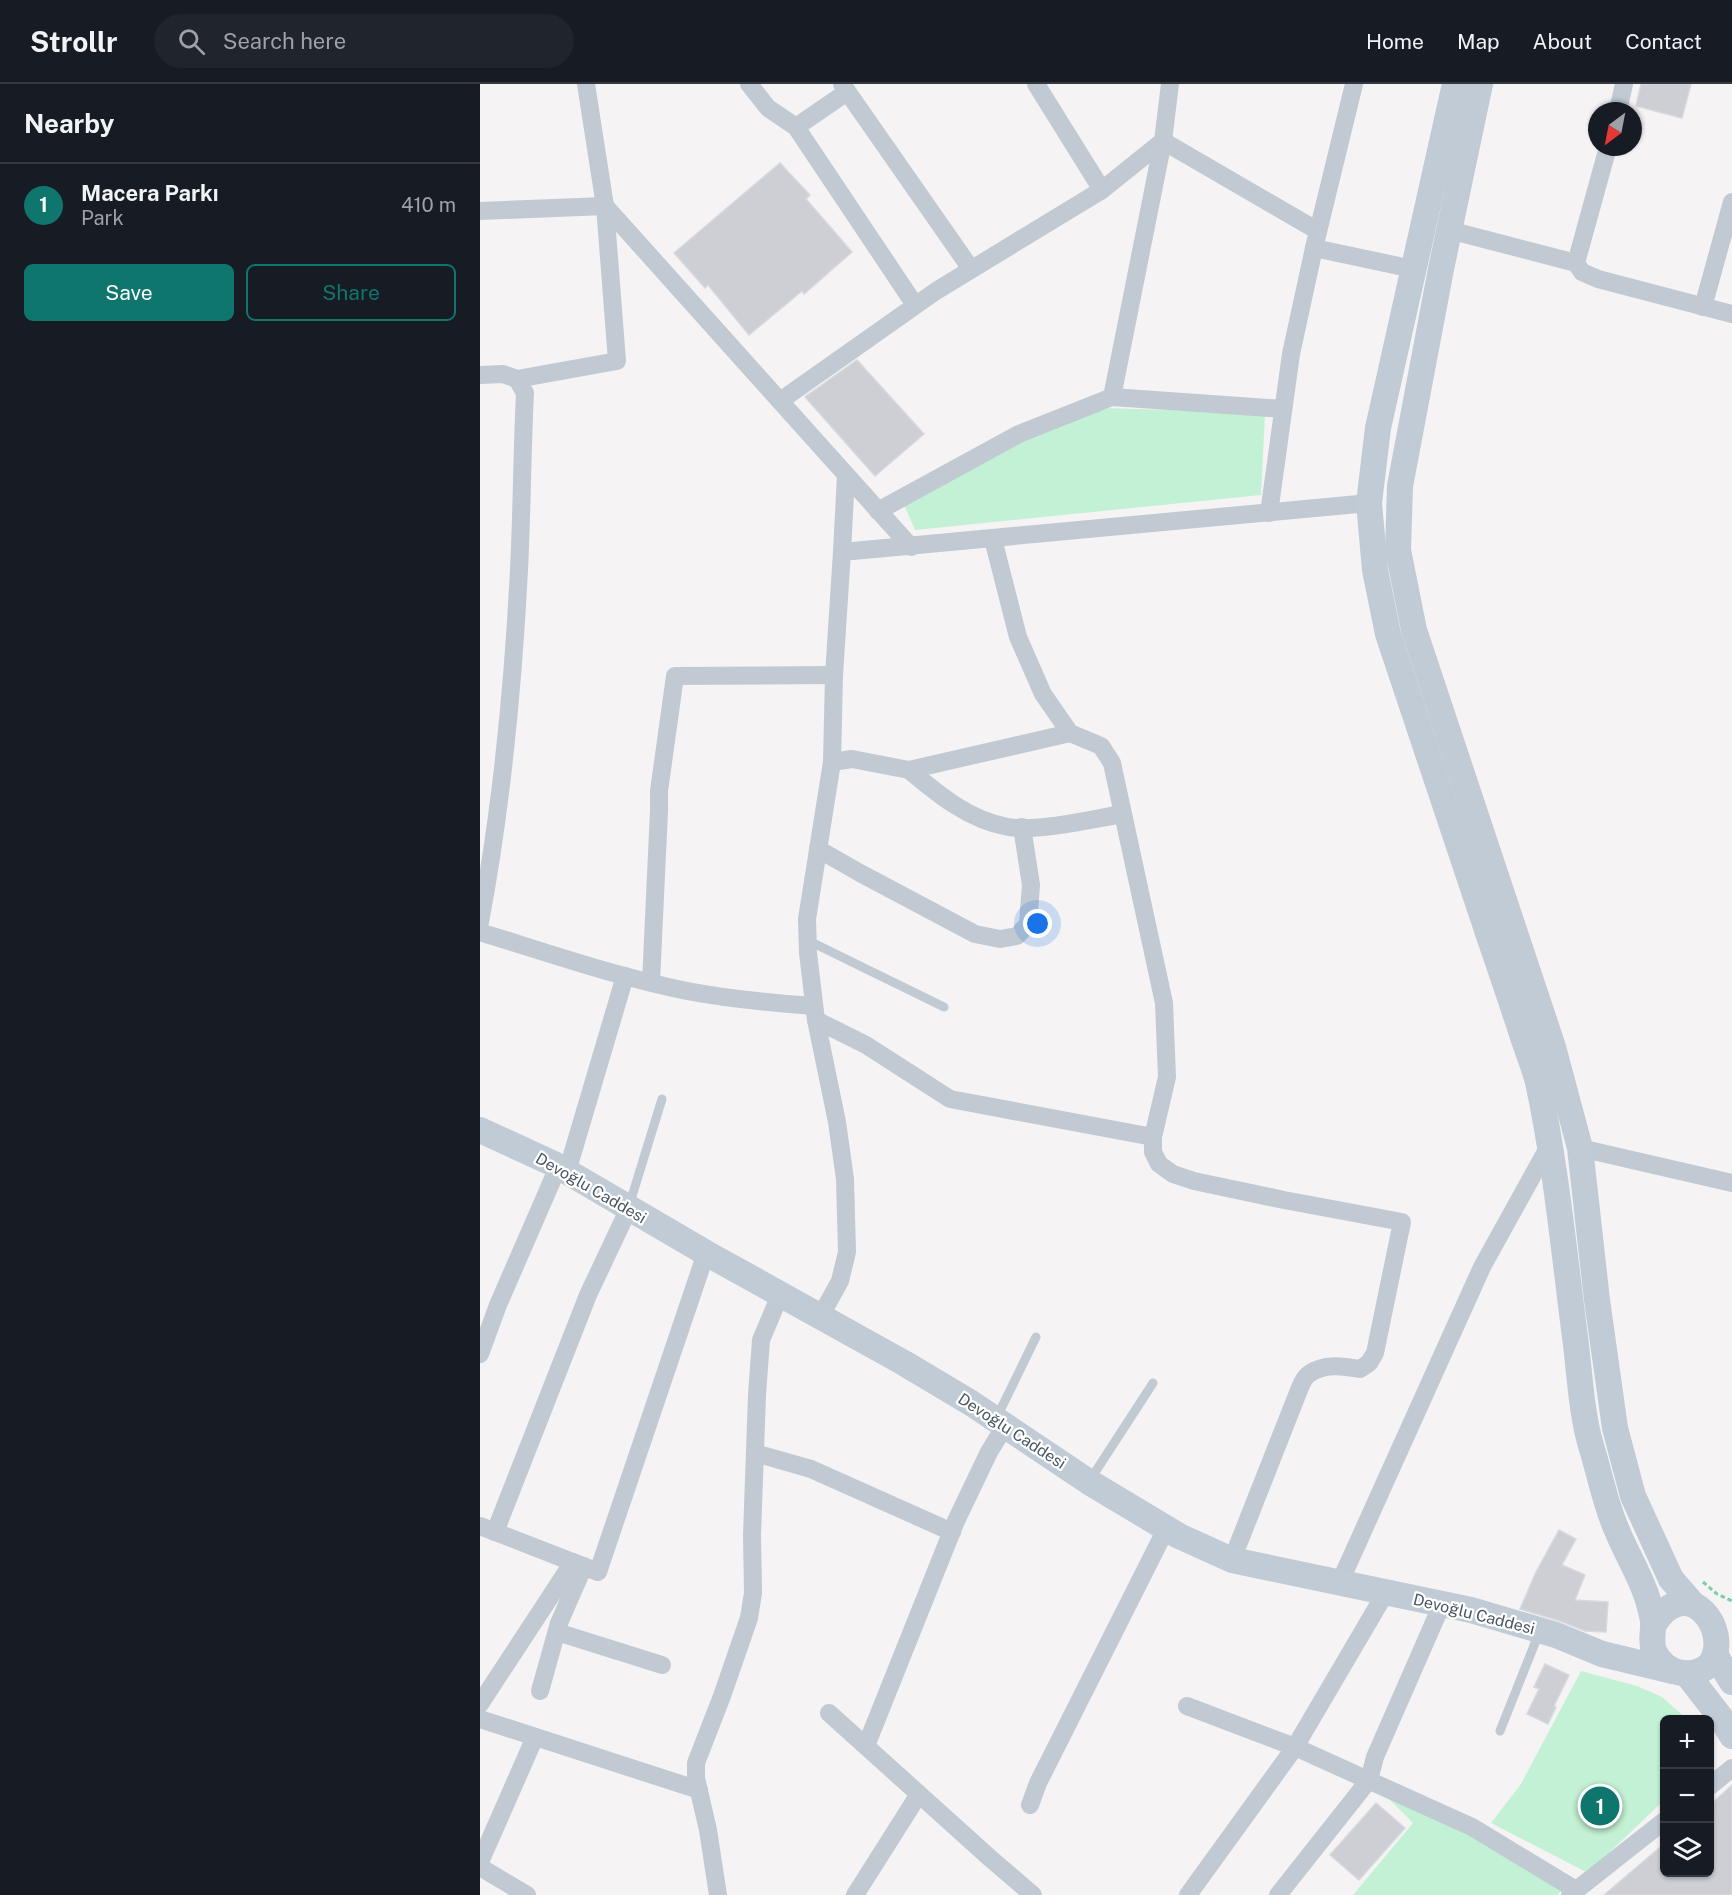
<!DOCTYPE html>
<html lang="en">
<head>
<meta charset="utf-8">
<style>
  body { margin:0; font-family:"Public Sans",sans-serif; background:#20242c; color:#f1f3f6 }
  .controls { position:absolute; right:18px; bottom:18px; display:grid; overflow:hidden; border-radius:9px; box-shadow:0 2px 4px #0004 }
  .controls button { width:54px; height:54px; display:grid; place-items:center; padding:0; border:0; border-bottom:2px solid #363941; background:#171b24; color:#f1f3f6; font:30px sans-serif }
  .compass { position:absolute; left:1108px; top:18px; width:54px; height:54px; border-radius:50%; background:#171b24; box-shadow:0 2px 4px #0004; rotate:212deg }
  .you { position:absolute; left:558px; top:840px; width:21px; height:21px; margin:-15px; border:4px solid #fff; border-radius:50%; background:#1a73e8; box-shadow:0 0 0 9px #1a73e833 }
  .badge { display:grid; place-items:center; width:39px; height:39px; border-radius:50%; background:#0f766e; color:#fff; font-size:20px; font-weight:700 }
  .pin { position:absolute; translate:-50% -50%; border:3px solid #fff; box-shadow:0 2px 6px #0006 }
  .list { margin:0; padding:0; list-style:none }
  h2 { display:flex; justify-content:space-between; align-items:center; height:78px; margin:0; padding:0 24px; font-size:26px }
  h2 small { font-size:20px; font-weight:400; color:#9ea1a6 }
  .list li { display:grid; grid-template-columns:39px 1fr auto; gap:18px; align-items:center; box-sizing:border-box; height:84px; padding:0 24px; border-top:2px solid #363941 }
  .list b { display:block; font-size:22px; white-space:nowrap }
  .list p { margin:0; font-size:20px; white-space:nowrap; color:#9ea1a6 }
  .list em { font-size:20px; font-style:normal; color:#9ea1a6 }
  .actions { display:flex; gap:12px; padding:18px 24px }
  .actions a { flex:1; padding:14px 0; border:2px solid #0f766e; border-radius:9px; text-align:center; font-size:21px; color:#0f766e }
  .actions .main { background:#0f766e; color:#fff }
  .icon { flex:none; width:33px; height:33px; fill:none; stroke:currentColor; stroke-width:2; stroke-linecap:round; stroke-linejoin:round }
  .map { position:relative; flex:none; width:1252px; height:1811px; overflow:hidden }
  header { display:flex; align-items:center; gap:36px; box-sizing:border-box; height:84px; padding:0 30px; background:#171b24; border-bottom:2px solid #363941 }
  header strong { font-size:28px }
  nav { display:flex; gap:33px; margin-inline-start:auto; font-size:21px }
  .search { width:420px; height:54px; background:#20242c; display:flex; align-items:center; gap:15px; box-sizing:border-box; padding:0 21px; border-radius:33px; color:#9ea1a6; font-size:22px }
  main { display:flex }
  aside { flex:1; background:#171b24 }
  .map>svg:first-child { display:block }
</style>
</head>
<body>
<header>
<strong>Strollr</strong>
<div class="search"><svg class="icon" aria-label="search" viewBox="0 0 24 24"><circle cx="10" cy="10" r="6"/><path d="M15 15l6 6"/></svg>Search here</div>
<nav><a>Home</a><a>Map</a><a>About</a><a>Contact</a></nav>
</header>
<main>
<aside>
<h2>Nearby<small></small></h2>
<ul class="list">
<li><span class="badge">1</span><div><b>Macera Parkı</b><p>Park</p></div><em>410 m</em></li>
</ul>
<div class="actions"><a class="main">Save</a><a>Share</a></div>
</aside>
<div class="map">
<svg width="1252" height="1811" viewBox="0 0 1252 1811">
  <rect width="100%" height="100%" fill="#f5f3f3"/>
  <g fill="#c3f1d5">
    <polygon points="623,324 785,329 781,411 435,446 422,416 552,351"/>
    <polygon points="1101,1587 1157,1602 1182,1613 1207,1635 1184,1636 1184,1716 1108,1789 1011,1739 1041,1700"/>
    <polygon points="907,1713 918,1713 1077,1796 1081,1807 1078,1811 873,1811 933,1739"/>
  </g>
  <g fill="#cdcfd5" stroke="#d7d9de" stroke-width="1.5">
    <polygon points="1161,0 1211,0 1202,34 1156,22"/>
    <polygon points="300,79 330,111 326,115 372,168 324,210 322,207 269,251 228,201 225,204 194,169"/>
    <polygon points="377,276 444,350 395,392 325,313"/>
    <polygon points="1079,1446 1096,1455 1082,1481 1105,1491 1095,1516 1128,1518 1126,1548 1105,1547 1080,1537 1040,1525 1056,1488"/>
    <polygon points="1065,1580 1089,1591 1074,1622 1076,1623 1068,1640 1047,1630 1059,1605 1054,1603"/>
    <polygon points="1252,1701 1252,1811 1124,1811 1185,1759 1185,1788 1230,1788 1230,1721"/>
    <polygon points="896,1719 925,1744 879,1796 850,1771"/>
  </g>
  <g fill="none" stroke-linecap="round" stroke-linejoin="round">
    <polyline stroke="#7ad0a6" stroke-width="3" stroke-dasharray="4.5 3" stroke-linecap="butt" points="1223,1498 1237,1510 1252,1517"/>
    <g stroke="#c1cad2" stroke-width="9">
      <polyline points="327,856 464,923"/>
      <polyline points="149,1122 182,1015"/>
      <polyline points="517,1333 556,1253"/>
      <polyline points="610,1396 673,1299"/>
      <polyline points="1020,1647 1059,1549"/>
    </g>
    <g stroke="#c1cad2" stroke-width="18">
      <polyline points="269,0 288,24 316,43 435,221"/>
      <polyline points="362,0 491,185"/>
      <polyline points="556,0 622,106"/>
      <polyline points="1138,27 1144,0"/>
      <polyline points="316,43 367,8"/>
      <polyline points="1128,63 1096,179 1102,188 1118,195 1252,230"/>
      <polyline points="0,127 125,122 431,463"/>
      <polyline points="969,146 1096,179"/>
      <polyline points="834,164 933,185"/>
      <polyline points="1223,223 1252,118"/>
      <path d="M 0,291 L 23,290 L 37,295 L 45,309 C 42,368 42,427 39,486 C 33,603 22,722 0,838"/>
      <polyline points="37,295 137,277 125,122 106,0"/>
      <polyline points="632,313 683,57 690,0"/>
      <polyline points="300,317 456,207 622,106 683,57 838,147"/>
      <polyline points="398,427 539,350 632,313 803,325"/>
      <polyline points="789,429 811,270 834,164 874,0"/>
      <path d="M 513,455 L 538,553 L 563,610 L 590,649 L 621,662 L 632,679 L 684,919 L 687,993 L 673,1053 L 673,1068 L 679,1080 L 693,1090 L 714,1097 L 804,1116 L 922,1138 L 895,1269 L 889,1279 L 880,1285 C 863,1282 844,1279 829,1290 C 824,1293 821,1301 819,1306 L 752,1476"/>
      <polyline points="362,468 366,391"/>
      <polyline points="352,678 372,675 429,686 590,649"/>
      <path d="M 429,686 C 459,711 489,736 528,743 C 559,748 612,735 643,730"/>
      <polyline points="338,765 380,789 495,850 520,855 537,852 548,840 551,801 542,743"/>
      <path d="M 0,848 C 68,869 137,893 207,907 C 249,915 292,919 334,922"/>
      <polyline points="171,898 179,727 179,707 195,592 354,591"/>
      <polyline points="336,936 386,961 470,1015 673,1053"/>
      <polyline points="1100,1064 1252,1099"/>
      <polyline points="87,1088 145,892"/>
      <polyline points="340,1233 360,1197 367,1168 365,1095 357,1038 336,936 328,869 327,835 352,678 354,591 362,468 889,419"/>
      <polyline points="0,1270 18,1221 78,1083"/>
      <polyline points="275,1369 331,1385 472,1448"/>
      <polyline points="0,1442 118,1488 226,1169"/>
      <polyline points="15,1448 108,1211 149,1124"/>
      <polyline points="860,1498 1002,1183 1069,1062"/>
      <polyline points="77,1548 182,1581"/>
      <polyline points="60,1607 79,1539 104,1482"/>
      <polyline points="0,1620 93,1478"/>
      <polyline points="707,1622 815,1663 992,1743 1096,1806"/>
      <polyline points="349,1629 511,1775 553,1811"/>
      <polyline points="0,1635 219,1706"/>
      <polyline points="386,1662 476,1437 509,1368 525,1342"/>
      <polyline points="1230,1702 1252,1684"/>
      <polyline points="550,1721 558,1699 686,1445"/>
      <polyline points="0,1778 55,1653"/>
      <polyline points="0,1783 47,1811"/>
      <polyline points="238,1811 228,1746 216,1694 216,1679 242,1612 269,1534 273,1509 272,1451 277,1311 281,1256 300,1211"/>
      <polyline points="375,1811 439,1710"/>
      <polyline points="708,1811 815,1663 906,1508"/>
      <polyline points="798,1811 889,1696 895,1673 962,1520"/>
      <polyline points="1090,1811 1184,1737"/>
    </g>
    <g stroke="#c1cbd6" stroke-width="26">
      <path d="M 975,0 L 898,344 L 889,419 L 895,486 L 908,550 C 942,652 976,753 1010,855 C 1021,887 1032,919 1042,950 C 1047,966 1054,982 1058,998 C 1076,1082 1084,1168 1095,1253 C 1100,1290 1101,1330 1112,1365 C 1120,1391 1125,1419 1136,1444 C 1145,1467 1159,1489 1167,1513 C 1169,1520 1172,1529 1173,1537 C 1174,1548 1170,1556 1174,1567 C 1179,1579 1190,1588 1203,1589 C 1213,1590 1224,1587 1231,1579 C 1252,1545 1207,1488 1174,1540"/>
      <polyline points="1000,0 961,185 920,402 918,466 934,546 1073,963 1100,1064 1117,1216 1135,1344 1153,1412 1191,1495 1212,1519"/>
      <polyline points="0,1046 74,1080 226,1169 424,1279 491,1319 609,1398 699,1452 752,1476 991,1526 1076,1551 1122,1570 1193,1587"/>
      <polyline points="1237,1574 1252,1598"/>
      <polyline points="1207,1590 1241,1634 1252,1652"/>
    </g>
  </g>
  <g text-anchor="middle" dominant-baseline="central" stroke-width="4.5" stroke-linejoin="round" paint-order="stroke">
    <g font-size="16" fill="#4a5661" stroke="#fff">
      <text transform="translate(111 1104) rotate(30)">Devoğlu Caddesi</text>
      <text transform="translate(532 1347) rotate(33)">Devoğlu Caddesi</text>
      <text transform="translate(994 1530) rotate(14)">Devoğlu Caddesi</text>
    </g>
  </g>
</svg>
<div class="controls">
<button>+</button>
<button>−</button>
<button><svg class="icon" aria-label="layers" viewBox="0 0 24 24"><path d="M12 4l9 5-9 5-9-5zM3 14l9 5 9-5"/></svg></button>
</div>
<svg class="compass" viewBox="-18 -18 36 36"><path d="M0-13l5 13h-10z" fill="#e53935"/><path d="M0 13l5-13h-10z" fill="#9ea1a6"/></svg>
<div class="you"></div>
<div class="pin badge" style="left:1120px;top:1722px">1</div>
</div>
</main>
</body>
</html>
